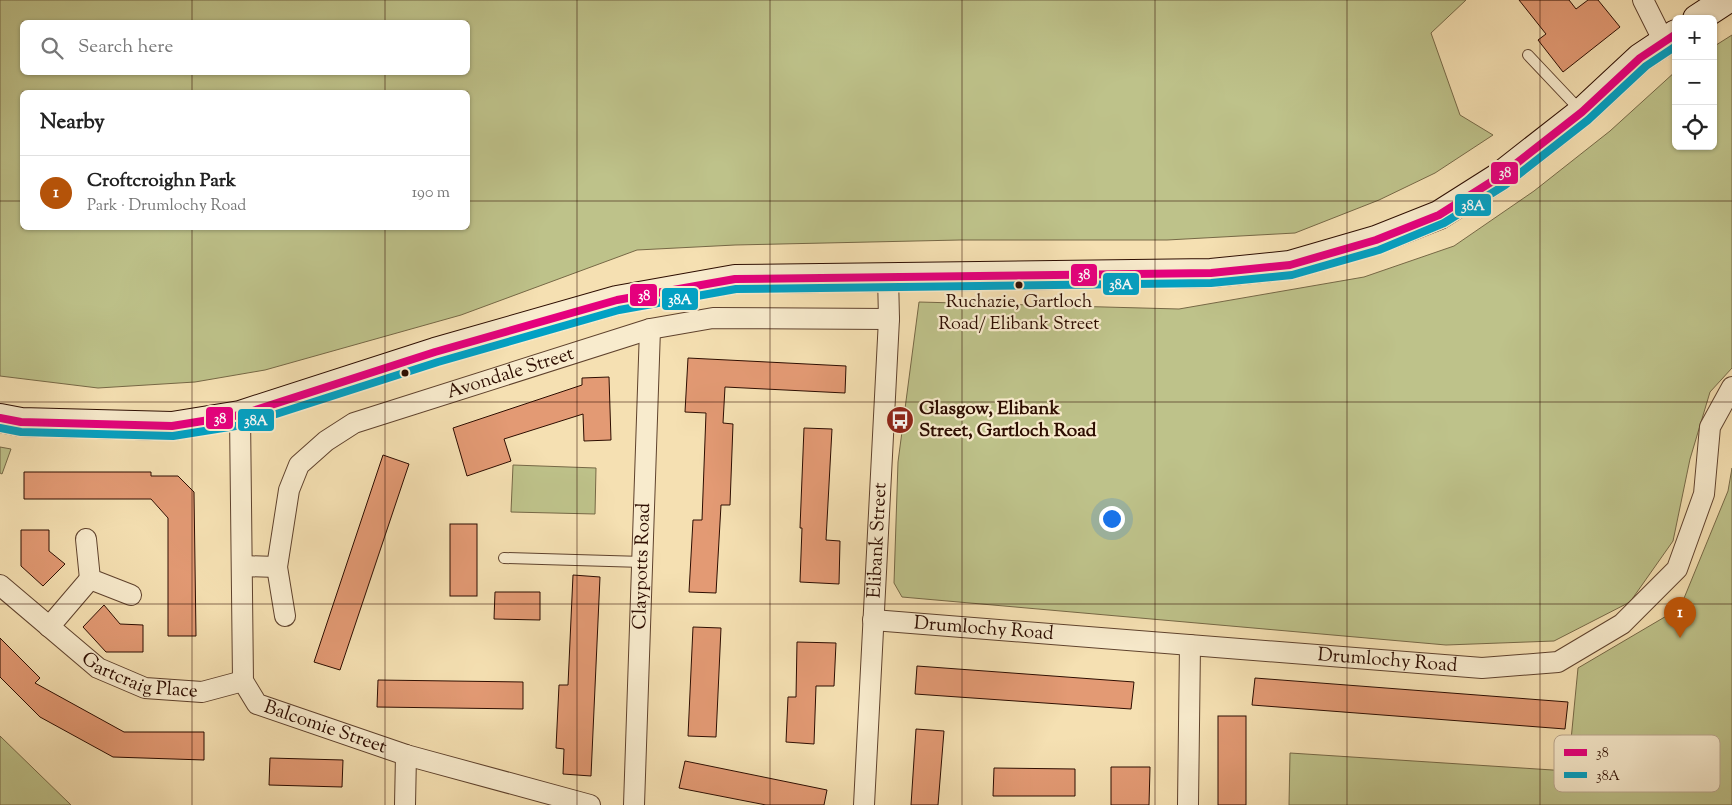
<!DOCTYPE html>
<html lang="en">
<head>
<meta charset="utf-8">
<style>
  body { margin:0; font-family:"Sorts Mill Goudy",serif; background:#f6f6f6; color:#222 }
  .controls { position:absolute; right:15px; top:15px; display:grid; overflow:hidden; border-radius:8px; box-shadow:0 1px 4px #0004 }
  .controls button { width:45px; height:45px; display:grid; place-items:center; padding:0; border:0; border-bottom:1px solid #e0e0e0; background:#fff; color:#222; font:25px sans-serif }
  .you { position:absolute; left:1111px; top:518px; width:18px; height:18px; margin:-12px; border:4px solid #fff; border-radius:50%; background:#1a73e8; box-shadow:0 0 0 8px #1a73e833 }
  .badge { display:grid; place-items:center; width:32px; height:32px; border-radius:50%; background:#b45309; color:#fff; font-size:16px; font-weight:700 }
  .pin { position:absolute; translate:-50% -41px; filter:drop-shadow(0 1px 2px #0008) }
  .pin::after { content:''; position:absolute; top:26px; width:18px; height:15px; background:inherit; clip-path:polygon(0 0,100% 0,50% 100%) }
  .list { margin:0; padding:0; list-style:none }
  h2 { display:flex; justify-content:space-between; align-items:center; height:65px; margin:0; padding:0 20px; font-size:21px }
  h2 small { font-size:16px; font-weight:400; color:#767676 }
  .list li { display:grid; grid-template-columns:32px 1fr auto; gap:15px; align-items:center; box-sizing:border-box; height:75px; padding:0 20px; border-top:1px solid #e0e0e0 }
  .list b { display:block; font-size:19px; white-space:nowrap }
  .list p { margin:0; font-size:16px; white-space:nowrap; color:#767676 }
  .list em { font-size:16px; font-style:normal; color:#767676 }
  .icon { flex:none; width:28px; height:28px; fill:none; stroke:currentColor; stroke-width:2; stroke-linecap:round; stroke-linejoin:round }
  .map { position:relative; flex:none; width:1732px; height:805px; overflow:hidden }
  .search { position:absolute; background:#fff; box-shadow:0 1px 4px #0004; left:20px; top:20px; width:450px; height:55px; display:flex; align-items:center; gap:12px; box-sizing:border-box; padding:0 18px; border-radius:8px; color:#767676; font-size:19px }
  .panel { position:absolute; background:#fff; box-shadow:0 1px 4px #0004; left:20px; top:90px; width:450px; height:140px; border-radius:8px }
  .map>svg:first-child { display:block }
</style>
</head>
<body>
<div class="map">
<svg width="1732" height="805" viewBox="0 0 1732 805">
  <rect width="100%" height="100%" fill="#f5e0b2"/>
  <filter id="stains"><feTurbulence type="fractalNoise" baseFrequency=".004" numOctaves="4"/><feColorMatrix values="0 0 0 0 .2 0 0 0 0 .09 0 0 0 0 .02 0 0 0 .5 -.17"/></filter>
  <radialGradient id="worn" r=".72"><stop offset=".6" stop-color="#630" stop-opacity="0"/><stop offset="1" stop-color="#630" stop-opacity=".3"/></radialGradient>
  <g fill="#bec28a" stroke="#766846" fill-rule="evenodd">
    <path d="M 0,0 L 1466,0 L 1431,33 L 1460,115 L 1493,135 L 1435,173 L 1379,200 L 1295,233 L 1167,240 L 960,240 L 735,245 L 637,250 L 461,315 L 265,370 L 195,382 L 98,388 L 0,376 ZM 468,22 L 468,72 L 22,72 L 22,22 ZM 22,92 L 468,92 L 468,228 L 22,228 Z"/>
    <polygon points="1732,35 1732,368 1710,392 1690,459 1673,541 1630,602 1554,641 1446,645 902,597 894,583 898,462 919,302 1179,309 1364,277 1454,246 1534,191 1610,131 1676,71 1676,146 1713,146 1713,47"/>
    <polygon points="0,447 11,449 2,474 0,473"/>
    <polygon points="513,465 596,468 595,514 511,512"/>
    <polygon points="1732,468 1732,805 1289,805 1290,753 1568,771 1578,668 1680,608 1728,491"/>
    <polygon points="0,736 71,805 0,805"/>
  </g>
  <g fill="#e39a74" stroke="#2d0d01">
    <polygon points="1519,0 1569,0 1576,9 1588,0 1598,0 1620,27 1563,72 1538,40 1546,34"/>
    <polygon points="688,358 846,366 845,393 725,387 723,423 733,424 730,505 721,505 716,593 689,592 693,520 702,520 706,413 685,412"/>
    <polygon points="609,377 611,440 584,441 583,414 504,439 511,461 467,476 453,428 582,385 582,378"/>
    <polygon points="804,428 832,429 826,540 840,541 839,584 800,582 802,528 800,528"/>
    <polygon points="383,455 409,464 340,670 314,662"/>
    <polygon points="24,472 151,472 151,476 178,476 194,492 196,636 168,636 168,518 151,499 24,499"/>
    <rect x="450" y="524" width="27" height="72"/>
    <polygon points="21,530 49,530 49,551 65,564 43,586 21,566"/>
    <polygon points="573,575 600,577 591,776 563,774 564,749 556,748 559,685 568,685"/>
    <polygon points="495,592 540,592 540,620 494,619"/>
    <polygon points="104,605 120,624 143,625 143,652 106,652 83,627"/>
    <polygon points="693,627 721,628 716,737 688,736"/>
    <polygon points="0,638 40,678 35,683 124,732 204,732 204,760 113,757 40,717 0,677"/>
    <polygon points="797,642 836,643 834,686 816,686 814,744 786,742 788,697 796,697"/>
    <polygon points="917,666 1134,682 1131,709 915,694"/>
    <polygon points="1255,678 1568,702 1565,729 1252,705"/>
    <polygon points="378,680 523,682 523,709 377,707"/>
    <rect x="1218" y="716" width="28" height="89"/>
    <polygon points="916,729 944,731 938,805 911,805"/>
    <polygon points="270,758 343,760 342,787 269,785"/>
    <polygon points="685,761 827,790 824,805 766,805 679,788"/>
    <polygon points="1111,767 1150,767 1149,805 1111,805"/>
    <polygon points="994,768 1075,769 1075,796 993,796"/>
  </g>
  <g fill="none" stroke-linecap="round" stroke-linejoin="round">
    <g stroke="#5f422d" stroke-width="12">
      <g id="service">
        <polyline points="1528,55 1580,110"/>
        <polyline points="504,558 643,562"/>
      </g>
    </g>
    <g stroke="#5f422d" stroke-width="22">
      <g id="minor">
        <polyline points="1643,0 1664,42"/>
        <path id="s1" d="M 240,415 L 243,681 L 257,704 L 406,755 L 590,805"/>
        <polyline points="86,539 90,579 131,595"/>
        <polyline points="242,566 277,567"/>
        <path id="s2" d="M 0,585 L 98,668 L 145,688 L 202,692 L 243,681"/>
        <path id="s3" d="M 285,616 L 277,567 L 289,490 L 299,465 L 326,441 L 354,423 L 650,329 L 713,318 L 889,319"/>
        <path id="s4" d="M 873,620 L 1482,668 L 1558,662 L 1622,624 L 1677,569 L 1704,494 L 1710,427 L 1732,387"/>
        <polyline points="49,627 90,579"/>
        <polyline points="405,805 406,755"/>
        <path id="s5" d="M 634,805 L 650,329"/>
        <path id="s6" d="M 864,805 L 889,319 L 888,276"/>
        <polyline points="1188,805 1190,645"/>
      </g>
    </g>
    <g stroke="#2d0d01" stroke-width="30">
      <g id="secondary">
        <polyline points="1697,19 1726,0"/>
        <polyline points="0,418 21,422 172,426 240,415 435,352 617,300 735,279 1211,273 1290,265 1376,240 1439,215 1499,177 1582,112 1640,58 1676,34"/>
      </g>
    </g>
    <use href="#service" stroke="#f8ebcd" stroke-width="10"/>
    <use href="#minor" stroke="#f8ebcd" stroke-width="20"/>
    <use href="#secondary" stroke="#f8ebcd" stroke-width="28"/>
    <g stroke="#f8ebcd" stroke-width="11">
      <polyline id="bus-1" points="0,418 21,422 172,426 240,415 435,352 617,300 735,279 1211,273 1290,265 1376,240 1439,215 1499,177 1582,112 1640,58 1676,34"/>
    </g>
    <g stroke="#f8ebcd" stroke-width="11">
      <polyline id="bus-2" points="0,428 21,432 173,436 242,425 438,362 619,310 736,289 1211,283 1292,275 1379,250 1444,223 1505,185 1588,120 1646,66 1676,46"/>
    </g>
    <use href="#bus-1" stroke="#e5007d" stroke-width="8"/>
    <use href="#bus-2" stroke="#02a1c4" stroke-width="8"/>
  </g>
  <path fill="none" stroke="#2d0d01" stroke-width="1" stroke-opacity="0.55" d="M 192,0 L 192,22M 385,0 L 385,22M 577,0 L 577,805M 770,0 L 770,805M 962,0 L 962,805M 1155,0 L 1155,805M 1347,0 L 1347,805M 1540,0 L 1540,805M 192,72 L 192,92M 385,72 L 385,92M 0,201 L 22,201M 468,201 L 1732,201M 192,228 L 192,805M 385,228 L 385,805M 0,402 L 1732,402M 0,604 L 1732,604"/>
  <defs>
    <g id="bus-disc" transform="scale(1.4375)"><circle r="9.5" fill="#8f2418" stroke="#f8ebcd"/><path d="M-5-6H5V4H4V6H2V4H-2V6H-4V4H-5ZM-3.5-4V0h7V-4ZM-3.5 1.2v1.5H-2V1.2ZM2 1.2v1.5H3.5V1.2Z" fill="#fff"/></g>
  </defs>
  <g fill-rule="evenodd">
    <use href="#bus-disc" x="900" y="420"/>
  </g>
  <g fill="#2d0d01" stroke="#f8ebcd" stroke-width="2">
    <circle cx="1019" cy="285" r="4.5"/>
    <circle cx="405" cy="373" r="4.5"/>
  </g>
  <g text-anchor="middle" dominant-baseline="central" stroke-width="4.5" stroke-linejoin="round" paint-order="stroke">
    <g font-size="18" fill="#2d0d01" stroke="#f8ebcd">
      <text x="1019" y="303">Ruchazie, Gartloch<tspan x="1019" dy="22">Road/ Elibank Street</tspan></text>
    </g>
    <g font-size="19" fill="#2d0d01" stroke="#f8ebcd">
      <text stroke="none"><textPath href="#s3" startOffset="388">Avondale Street</textPath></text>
      <text stroke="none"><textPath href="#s6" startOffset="265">Elibank Street</textPath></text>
      <text stroke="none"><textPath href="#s5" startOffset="239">Claypotts Road</textPath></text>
      <text stroke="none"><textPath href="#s4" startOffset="111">Drumlochy Road</textPath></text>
      <text stroke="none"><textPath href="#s4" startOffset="516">Drumlochy Road</textPath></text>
      <text stroke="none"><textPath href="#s2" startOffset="171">Gartcraig Place</textPath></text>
      <text stroke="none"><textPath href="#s1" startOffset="365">Balcomie Street</textPath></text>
    </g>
    <g font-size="19" font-weight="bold" fill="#2d0d01" stroke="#f8ebcd" text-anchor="start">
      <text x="919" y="409">Glasgow, Elibank<tspan x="919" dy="22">Street, Gartloch Road</tspan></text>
    </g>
  </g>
  <rect x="1554" y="735" width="166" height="57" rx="8" fill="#f8ebcd" stroke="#bba890" stroke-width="1"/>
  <rect x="1564" y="749" width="23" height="7" fill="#e5007d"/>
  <rect x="1564" y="772" width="23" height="6" fill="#02a1c4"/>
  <g font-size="14" fill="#2d0d01">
    <text x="1596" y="757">38</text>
    <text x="1596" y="780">38A</text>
  </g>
  <g stroke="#f8ebcd" stroke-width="2">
    <rect x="1490" y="161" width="29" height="24" rx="5" fill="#e5007d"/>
    <rect x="1454" y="193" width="38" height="24" rx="5" fill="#02a1c4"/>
    <rect x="1070" y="263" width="28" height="24" rx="5" fill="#e5007d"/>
    <rect x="1102" y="272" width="38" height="24" rx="5" fill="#02a1c4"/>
    <rect x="629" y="283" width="29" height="24" rx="5" fill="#e5007d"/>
    <rect x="661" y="287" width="38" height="24" rx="5" fill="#02a1c4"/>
    <rect x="205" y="406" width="29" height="24" rx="5" fill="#e5007d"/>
    <rect x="237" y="408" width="38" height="24" rx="5" fill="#02a1c4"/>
  </g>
  <g font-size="14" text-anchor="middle" font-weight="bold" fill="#fff">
    <text x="1505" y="177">38</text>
    <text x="1473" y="210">38A</text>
    <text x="1084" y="279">38</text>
    <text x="1121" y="289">38A</text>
    <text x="644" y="300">38</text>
    <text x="680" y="304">38A</text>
    <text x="220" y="423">38</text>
    <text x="256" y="425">38A</text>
  </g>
  <rect width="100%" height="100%" filter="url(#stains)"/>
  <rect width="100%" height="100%" fill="url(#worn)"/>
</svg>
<div class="controls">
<button>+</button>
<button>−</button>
<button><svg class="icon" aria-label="locate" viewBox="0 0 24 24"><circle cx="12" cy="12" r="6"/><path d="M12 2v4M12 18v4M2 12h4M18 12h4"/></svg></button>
</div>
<div class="you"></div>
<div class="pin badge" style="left:1680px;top:638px">1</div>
<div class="search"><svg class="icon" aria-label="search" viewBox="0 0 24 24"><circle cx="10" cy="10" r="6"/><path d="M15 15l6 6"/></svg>Search here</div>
<section class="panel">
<h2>Nearby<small></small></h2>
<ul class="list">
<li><span class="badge">1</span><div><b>Croftcroighn Park</b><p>Park · Drumlochy Road</p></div><em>190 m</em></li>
</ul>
</section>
</div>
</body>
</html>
